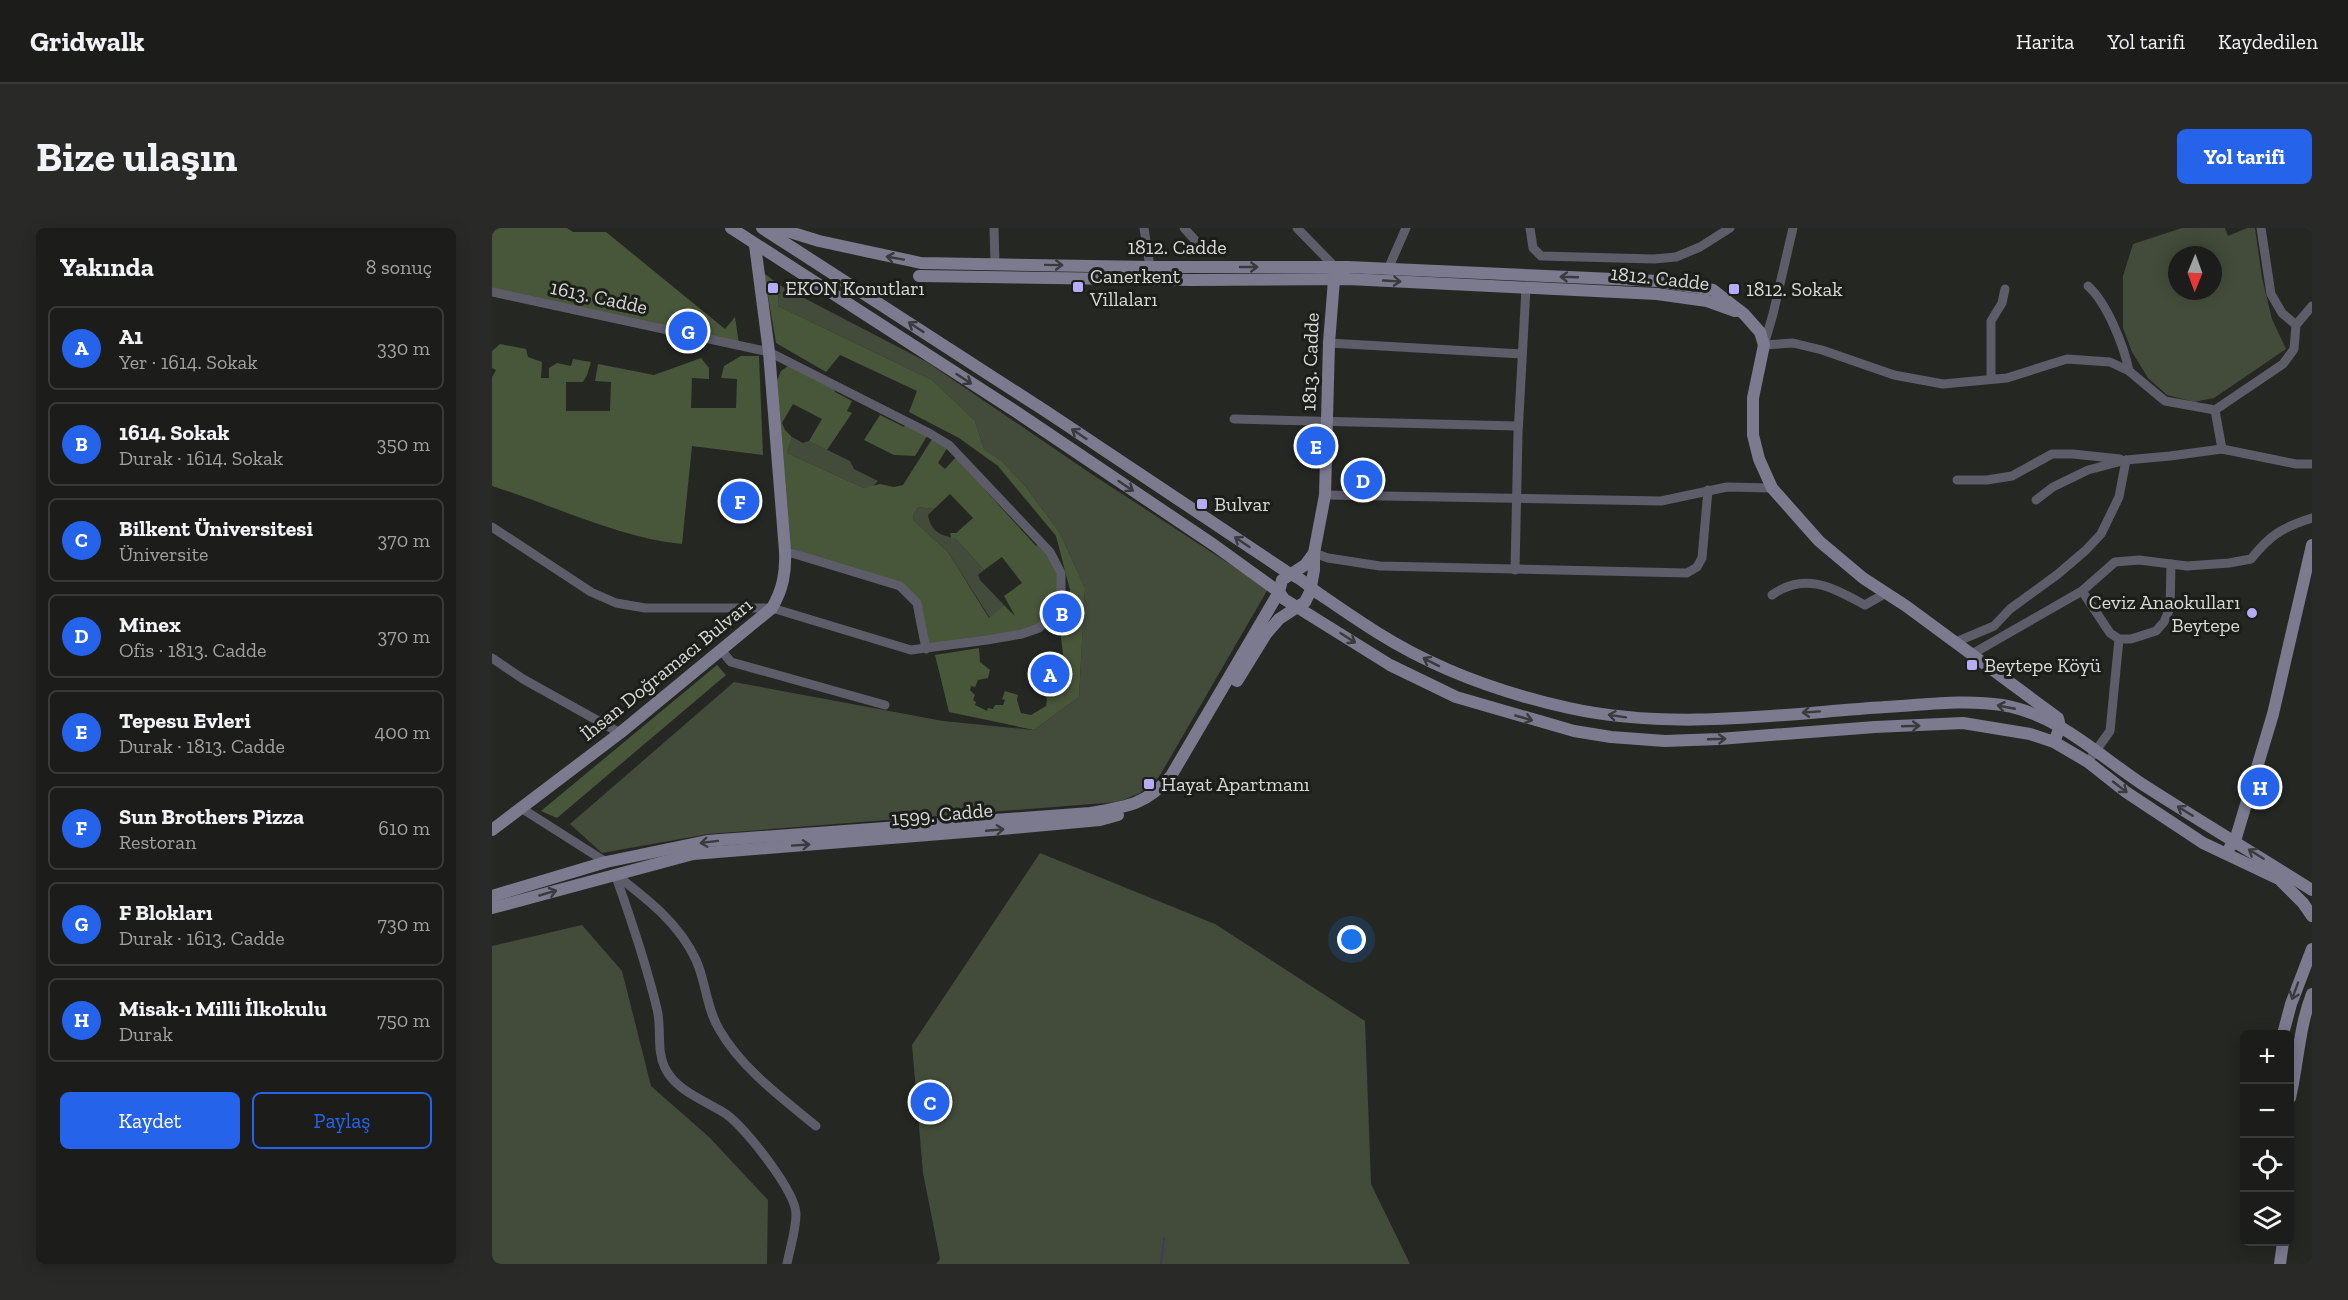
<!DOCTYPE html>
<html lang="tr">
<head>
<meta charset="utf-8">
<style>
  body { margin:0; font-family:"Zilla Slab",serif; background:#292a27; color:#f1f3f6 }
  .controls { position:absolute; right:18px; bottom:18px; display:grid; overflow:hidden; border-radius:9px; box-shadow:0 3px 15px #0003 }
  .controls button { width:54px; height:54px; display:grid; place-items:center; padding:0; border:0; border-bottom:2px solid #3a3b39; background:#1c1d1a; color:#f1f3f6; font:30px sans-serif }
  .compass { position:absolute; left:1676px; top:18px; width:54px; height:54px; border-radius:50%; background:#1c1d1a; box-shadow:0 3px 15px #0003; rotate:181deg }
  .you { position:absolute; left:860px; top:712px; width:21px; height:21px; margin:-15px; border:4px solid #fff; border-radius:50%; background:#1a73e8; box-shadow:0 0 0 9px #1a73e833 }
  .badge { display:grid; place-items:center; width:39px; height:39px; border-radius:50%; background:#2563eb; color:#fff; font-size:20px; font-weight:700 }
  .pin { position:absolute; translate:-50% -50%; border:3px solid #fff; box-shadow:0 2px 6px #0006 }
  .list { margin:0; padding:0; list-style:none }
  h2 { display:flex; justify-content:space-between; align-items:center; height:78px; margin:0; padding:0 24px; font-size:26px }
  h2 small { font-size:20px; font-weight:400; color:#a0a2a2 }
  .list li { display:grid; grid-template-columns:39px 1fr auto; gap:18px; align-items:center; box-sizing:border-box; height:84px; margin:0 12px 12px; padding:0 12px; border:2px solid #3a3b39; border-radius:9px }
  .list b { display:block; font-size:22px; white-space:nowrap }
  .list p { margin:0; font-size:20px; white-space:nowrap; color:#a0a2a2 }
  .list em { font-size:20px; font-style:normal; color:#a0a2a2 }
  .actions { display:flex; gap:12px; padding:18px 24px }
  .actions a { flex:1; padding:14px 0; border:2px solid #2563eb; border-radius:9px; text-align:center; font-size:21px; color:#2563eb }
  .actions .main { background:#2563eb; color:#fff }
  .icon { flex:none; width:33px; height:33px; fill:none; stroke:currentColor; stroke-width:2; stroke-linecap:round; stroke-linejoin:round }
  .map { position:relative; flex:none; width:1820px; height:1036px; overflow:hidden; border-radius:9px }
  header { display:flex; align-items:center; gap:36px; box-sizing:border-box; height:84px; padding:0 30px; background:#1c1d1a; border-bottom:2px solid #3a3b39 }
  header strong { font-size:28px }
  nav { display:flex; gap:33px; margin-inline-start:auto; font-size:21px }
  .intro { display:flex; align-items:center; justify-content:space-between; box-sizing:border-box; height:144px; padding:0 36px }
  h1 { margin:0; font-size:42px }
  .button { padding:15px 27px; border-radius:9px; background:#2563eb; color:#fff; font-size:21px; font-weight:700 }
  main { display:flex; gap:36px; padding:0 36px }
  aside { flex:1; background:#1c1d1a; border-radius:9px; box-shadow:0 3px 15px #0003 }
  .map>svg:first-child { display:block }
</style>
</head>
<body>
<header>
<strong>Gridwalk</strong>
<nav><a>Harita</a><a>Yol tarifi</a><a>Kaydedilen</a></nav>
</header>
<div class="intro"><h1>Bize ulaşın</h1><a class="button">Yol tarifi</a></div>
<main>
<aside>
<h2>Yakında<small>8 sonuç</small></h2>
<ul class="list">
<li><span class="badge">A</span><div><b>A1</b><p>Yer · 1614. Sokak</p></div><em>330 m</em></li>
<li><span class="badge">B</span><div><b>1614. Sokak</b><p>Durak · 1614. Sokak</p></div><em>350 m</em></li>
<li><span class="badge">C</span><div><b>Bilkent Üniversitesi</b><p>Üniversite</p></div><em>370 m</em></li>
<li><span class="badge">D</span><div><b>Minex</b><p>Ofis · 1813. Cadde</p></div><em>370 m</em></li>
<li><span class="badge">E</span><div><b>Tepesu Evleri</b><p>Durak · 1813. Cadde</p></div><em>400 m</em></li>
<li><span class="badge">F</span><div><b>Sun Brothers Pizza</b><p>Restoran</p></div><em>610 m</em></li>
<li><span class="badge">G</span><div><b>F Blokları</b><p>Durak · 1613. Cadde</p></div><em>730 m</em></li>
<li><span class="badge">H</span><div><b>Misak-ı Milli İlkokulu</b><p>Durak</p></div><em>750 m</em></li>
</ul>
<div class="actions"><a class="main">Kaydet</a><a>Paylaş</a></div>
</aside>
<div class="map">
<svg width="1820" height="1036" viewBox="0 0 1820 1036">
  <rect width="100%" height="100%" fill="#252723"/>
  <g fill="#434c3a" fill-rule="evenodd">
    <path d="M 1690,0 L 1733,0 L 1736,8 L 1755,0 L 1763,0 L 1770,50 L 1780,91 L 1794,121 L 1722,170 L 1702,174 L 1675,167 L 1656,150 L 1640,124 L 1631,100 L 1631,48 L 1641,16 ZM 1685,27 L 1721,27 L 1721,63 L 1685,63 Z"/>
    <polygon points="287,57 435,134 601,247 776,361 667,549 648,565 626,574 216,606 110,625 78,596 242,454 451,493 542,502 587,469 593,360 568,305 533,258 510,233 492,221 483,193 440,152 286,78"/>
    <polygon points="300,209 311,215 317,213 358,233 362,241 386,253 380,259 372,260 295,225"/>
    <path d="M 427,279 L 442,281 L 436,287 C 439,305 450,307 464,311 L 492,342 L 486,347 L 488,352 L 512,377 L 498,390 L 456,324 L 421,292 L 422,285 Z"/>
    <polygon points="548,625 723,696 873,793 879,956 918,1036 444,1036 448,1031 431,945 420,817"/>
    <polygon points="90,697 130,743 159,858 217,909 276,972 275,1036 0,1036 0,718"/>
  </g>
  <g fill="#48563a" fill-rule="evenodd">
    <polygon points="0,0 75,0 81,4 114,4 233,101 243,89 247,116 0,64"/>
    <polygon points="272,45 287,57 286,78 440,152 483,193 492,221 510,233 533,258 568,305 593,360 587,469 542,502 457,484 443,427 487,420 488,434 498,442 496,450 486,452 483,459 479,458 478,462 483,467 481,472 484,474 483,477 495,483 496,480 501,481 503,477 511,477 513,472 510,471 513,463 526,467 525,472 529,485 539,487 554,478 555,471 551,462 552,460 558,462 559,459 563,461 568,449 566,447 567,443 563,441 564,437 562,436 571,426 568,401 562,392 575,383 578,362 564,308 506,238 467,210 417,184 425,163 348,127 334,144 284,115"/>
    <path d="M 8,116 L 34,121 L 36,129 L 50,134 L 49,150 L 57,150 L 57,140 L 65,135 L 79,138 L 81,131 L 99,134 L 95,147 L 91,154 L 74,154 L 74,183 L 118,183 L 119,154 L 103,153 L 106,136 L 162,147 L 209,130 L 217,140 L 217,151 L 200,150 L 199,180 L 244,180 L 245,151 L 229,150 L 232,138 L 249,128 L 267,128 L 271,227 L 200,218 L 190,316 C 127,310 61,277 0,258 L 0,149 L 4,142 L 0,140 L 0,123 Z"/>
    <path d="M 296,138 L 342,159 L 343,164 L 360,173 L 355,183 L 360,185 L 335,222 L 317,213 L 330,191 L 301,176 L 290,195 L 293,202 L 300,209 L 295,225 L 372,260 L 388,256 L 402,259 L 411,257 L 442,208 L 457,217 L 446,235 L 453,241 L 466,227 L 495,264 L 544,318 L 549,314 L 569,345 L 563,385 L 547,400 L 434,421 L 425,375 L 407,358 L 296,319 L 284,155 L 289,143 ZM 458,266 L 481,290 L 464,305 L 458,305 L 459,310 L 464,311 L 492,342 L 510,329 L 530,355 L 512,368 L 523,388 L 512,377 L 497,390 L 456,324 L 421,292 L 422,285 L 427,279 L 442,281 Z"/>
    <polygon points="388,187 412,199 415,194 437,205 423,228 402,227 372,212"/>
    <polygon points="225,437 234,447 65,590 49,583"/>
  </g>
  <g fill="none" stroke-linecap="round" stroke-linejoin="round">
    <polyline stroke="#403d59" stroke-width="2" points="669,1036 672,1010"/>
    <g stroke="#5d5c69" stroke-width="9">
      <polyline points="502,0 503,36"/>
      <polyline points="652,0 658,39"/>
      <polyline points="692,0 713,23"/>
      <polyline points="805,0 843,39"/>
      <polyline points="1038,0 1041,20 1049,28 1162,31 1184,29 1208,19 1238,0"/>
      <polyline points="1301,0 1281,86 1272,117 1301,115 1330,122 1402,147 1451,156 1515,150 1575,131 1618,134 1637,143 1673,173 1723,182 1791,136 1802,121 1804,97 1820,78"/>
      <polyline points="1769,0 1779,66 1790,85 1804,97"/>
      <polyline points="896,41 914,0"/>
      <path d="M 1596,58 C 1615,75 1632,118 1637,143"/>
      <polyline points="0,64 277,124 437,205 457,217 558,324 569,345 569,365 563,385 547,400 530,406 495,412 419,422 280,380 153,380 124,375 99,364 0,299"/>
      <polyline points="837,115 1030,126"/>
      <polyline points="1499,151 1499,93 1510,75 1513,61"/>
      <polyline points="1723,182 1730,221"/>
      <polyline points="742,191 1026,198"/>
      <polyline points="1465,252 1495,252 1520,248 1560,226 1581,226 1628,231"/>
      <polyline points="833,267 1169,273 1235,259 1280,260"/>
      <polyline points="1544,272 1561,259 1596,242 1634,232 1678,228 1730,221 1804,236 1820,236"/>
      <polyline points="293,323 408,358 425,375 434,421"/>
      <polyline points="822,325 836,330 888,338 1195,345 1205,339 1210,330 1216,262"/>
      <polyline points="1023,342 1026,206 1034,60"/>
      <polyline points="1590,363 1618,405 1627,411 1639,411 1664,403 1672,394 1678,380 1679,336"/>
      <path d="M 1280,367 C 1313,343 1341,360 1373,377 L 1394,365"/>
      <polyline points="1464,414 1502,398 1518,381 1566,346 1594,322 1609,306 1627,269 1634,232"/>
      <polyline points="229,422 239,434 393,477"/>
      <path d="M 1480,426 L 1590,363 L 1623,334 L 1647,332 L 1695,338 L 1737,335 L 1759,331 C 1778,307 1791,299 1820,290"/>
      <polyline points="0,430 31,451 128,505"/>
      <polyline points="1600,528 1618,503 1627,411"/>
      <polyline points="29,580 114,634"/>
      <path d="M 123,646 C 139,691 154,735 165,781 C 170,801 164,822 173,840 C 184,863 214,873 234,886 C 253,899 304,964 304,986 C 304,1002 298,1020 295,1036"/>
      <path d="M 123,646 C 154,670 187,695 204,732 C 214,754 214,779 227,801 C 249,840 290,870 324,898"/>
    </g>
    <g stroke="#7c7a8f" stroke-width="12">
      <path d="M 270,0 L 555,184 L 798,346 C 810,350 816,358 826,365 C 845,378 865,392 886,405 C 945,442 1009,465 1077,480 C 1181,503 1288,486 1393,479 C 1432,477 1472,471 1510,477 C 1565,486 1605,526 1650,556 C 1706,592 1763,626 1820,662"/>
      <polyline points="285,0 327,13 429,35 658,39 856,39 1166,53 1221,62 1252,86 1268,104 1272,117 1261,170 1261,207 1267,231 1280,260 1327,313 1371,350 1414,378 1566,490 1568,499 1562,514"/>
      <polyline points="427,48 699,52 856,51 1165,66 1215,73 1243,83"/>
      <polyline points="822,325 813,337 790,352 787,364 792,371 898,437 964,469 1082,503 1119,509 1173,513 1227,511 1383,499 1471,495 1538,506 1562,514 1596,534 1634,564 1711,615 1787,651 1811,675 1820,688"/>
      <polyline points="745,453 774,406 787,391 813,374 818,364 822,342 822,325 833,267 837,115 843,39"/>
      <path d="M 0,602 L 128,505 L 280,380 C 291,361 294,344 293,323 L 277,124 L 263,17"/>
      <polyline points="1738,619 1743,613 1781,486 1820,317"/>
      <path d="M 0,668 L 114,634 L 215,613 L 598,585 C 634,579 654,577 679,548 L 787,364 L 722,317 L 526,185 L 239,0"/>
      <polyline points="0,680 201,626 510,601 608,592 626,587"/>
      <polyline points="1791,806 1799,776 1820,721"/>
      <path d="M 1798,870 C 1806,836 1807,799 1820,766"/>
      <polyline points="1788,1036 1791,1014"/>
    </g>
  </g>
  <defs><path id="oneway-shaft" d="M-6 0H5M1.5-3L5.5 0L1.5 3" fill="none" stroke-width="1.6" stroke-linecap="round" stroke-linejoin="round" transform="scale(1.5)"/></defs>
  <g stroke="#393a3c">
    <use href="#oneway-shaft" transform="translate(403 30) rotate(-170)"/>
    <use href="#oneway-shaft" transform="translate(562 37) rotate(1)"/>
    <use href="#oneway-shaft" transform="translate(757 39)"/>
    <use href="#oneway-shaft" transform="translate(1077 49) rotate(-178)"/>
    <use href="#oneway-shaft" transform="translate(900 53) rotate(3)"/>
    <use href="#oneway-shaft" transform="translate(424 99) rotate(-147)"/>
    <use href="#oneway-shaft" transform="translate(472 151) rotate(33)"/>
    <use href="#oneway-shaft" transform="translate(587 206) rotate(-146)"/>
    <use href="#oneway-shaft" transform="translate(634 258) rotate(34)"/>
    <use href="#oneway-shaft" transform="translate(750 314) rotate(-146)"/>
    <use href="#oneway-shaft" transform="translate(856 410) rotate(33)"/>
    <use href="#oneway-shaft" transform="translate(939 434) rotate(-153)"/>
    <use href="#oneway-shaft" transform="translate(1514 479) rotate(-169)"/>
    <use href="#oneway-shaft" transform="translate(1319 484) rotate(176)"/>
    <use href="#oneway-shaft" transform="translate(1125 488) rotate(-171)"/>
    <use href="#oneway-shaft" transform="translate(1032 490) rotate(16)"/>
    <use href="#oneway-shaft" transform="translate(1419 498) rotate(-2)"/>
    <use href="#oneway-shaft" transform="translate(1225 511) rotate(-2)"/>
    <use href="#oneway-shaft" transform="translate(1628 559) rotate(38)"/>
    <use href="#oneway-shaft" transform="translate(1693 583) rotate(-148)"/>
    <use href="#oneway-shaft" transform="translate(503 602) rotate(-5)"/>
    <use href="#oneway-shaft" transform="translate(217 614) rotate(173)"/>
    <use href="#oneway-shaft" transform="translate(309 617) rotate(-4)"/>
    <use href="#oneway-shaft" transform="translate(1764 626) rotate(-148)"/>
    <use href="#oneway-shaft" transform="translate(56 665) rotate(-16)"/>
    <use href="#oneway-shaft" transform="translate(1803 763) rotate(110)"/>
  </g>
  <g fill="#b5acf8" stroke="#1c1e19" stroke-width="2">
    <rect x="580" y="53" width="12" height="12" rx="3"/>
    <rect x="275" y="54" width="12" height="12" rx="3"/>
    <rect x="1236" y="55" width="12" height="12" rx="3"/>
    <rect x="704" y="270" width="12" height="12" rx="3"/>
    <circle cx="1760" cy="385" r="6"/>
    <rect x="1474" y="431" width="12" height="12" rx="3"/>
    <rect x="651" y="550" width="12" height="12" rx="3"/>
  </g>
  <g text-anchor="middle" dominant-baseline="central" stroke-width="6" stroke-linejoin="round" paint-order="stroke">
    <g font-size="20" fill="#d9dad8" stroke="#1c1e19">
      <text x="685" y="19">1812. Cadde</text>
      <text transform="translate(1168 50) rotate(6)">1812. Cadde</text>
      <text transform="translate(107 69) rotate(12)">1613. Cadde</text>
      <text transform="translate(818 134) rotate(-88)">1813. Cadde</text>
      <text transform="translate(174 441) rotate(-39)">İhsan Doğramacı Bulvarı</text>
      <text transform="translate(450 586) rotate(-5)">1599. Cadde</text>
    </g>
    <g font-size="20" fill="#d9dad8" stroke="#1c1e19" text-anchor="start">
      <text x="598" y="48">Canerkent<tspan x="598" dy="23">Villaları</tspan></text>
      <text x="293" y="60">EKON Konutları</text>
      <text x="1254" y="61">1812. Sokak</text>
      <text x="722" y="276">Bulvar</text>
      <text x="1748" y="374" text-anchor="end">Ceviz Anaokulları<tspan x="1748" dy="23">Beytepe</tspan></text>
      <text x="1492" y="437">Beytepe Köyü</text>
      <text x="669" y="556">Hayat Apartmanı</text>
    </g>
  </g>
</svg>
<div class="controls">
<button>+</button>
<button>−</button>
<button><svg class="icon" aria-label="locate" viewBox="0 0 24 24"><circle cx="12" cy="12" r="6"/><path d="M12 2v4M12 18v4M2 12h4M18 12h4"/></svg></button>
<button><svg class="icon" aria-label="layers" viewBox="0 0 24 24"><path d="M12 4l9 5-9 5-9-5zM3 14l9 5 9-5"/></svg></button>
</div>
<svg class="compass" viewBox="-18 -18 36 36"><path d="M0-13l5 13h-10z" fill="#e53935"/><path d="M0 13l5-13h-10z" fill="#a0a2a2"/></svg>
<div class="you"></div>
<div class="pin badge" style="left:558px;top:446px">A</div>
<div class="pin badge" style="left:570px;top:385px">B</div>
<div class="pin badge" style="left:438px;top:874px">C</div>
<div class="pin badge" style="left:871px;top:252px">D</div>
<div class="pin badge" style="left:824px;top:218px">E</div>
<div class="pin badge" style="left:248px;top:273px">F</div>
<div class="pin badge" style="left:196px;top:103px">G</div>
<div class="pin badge" style="left:1768px;top:559px">H</div>
</div>
</main>
</body>
</html>
